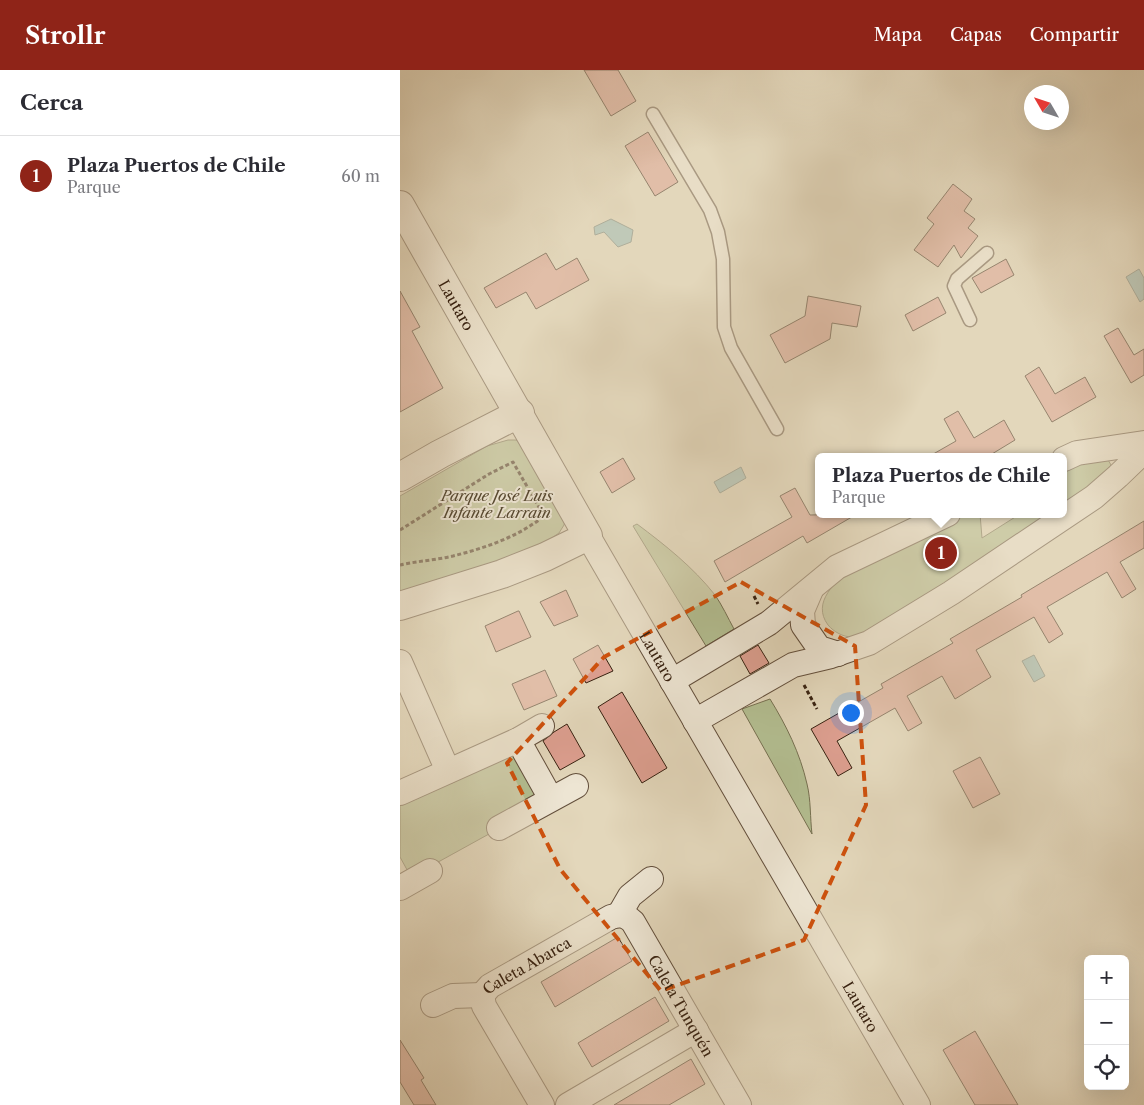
<!DOCTYPE html>
<html lang="es">
<head>
<meta charset="utf-8">
<style>
  body { margin:0; font-family:"Libre Caslon Text",serif; background:#f7f7f7; color:#2b2b33 }
  .controls { position:absolute; right:15px; bottom:15px; display:grid; overflow:hidden; border-radius:8px; box-shadow:0 5px 20px #0002 }
  .controls button { width:45px; height:45px; display:grid; place-items:center; padding:0; border:0; border-bottom:1px solid #e1e1e2; background:#fff; color:#2b2b33; font:25px sans-serif }
  .compass { position:absolute; left:624px; top:15px; width:45px; height:45px; border-radius:50%; background:#fff; box-shadow:0 5px 20px #0002; rotate:309deg }
  .you { position:absolute; left:450px; top:642px; width:18px; height:18px; margin:-12px; border:4px solid #fff; border-radius:50%; background:#1a73e8; box-shadow:0 0 0 8px #1a73e833 }
  .badge { display:grid; place-items:center; width:32px; height:32px; border-radius:50%; background:#8f2418; color:#fff; font-size:16px; font-weight:700 }
  .pin { position:absolute; translate:-50% -50%; border:2px solid #fff; box-shadow:0 1px 5px #0006 }
  .popup { position:absolute; left:415px; top:383px; width:252px; height:65px; box-sizing:border-box; display:grid; place-content:center; border-radius:8px; background:#fff; filter:drop-shadow(0 1px 4px #0005); font-size:16px; white-space:nowrap; color:#7c7c81 }
  .popup b { font-size:19px; color:#2b2b33 }
  .popup::after { content:''; position:absolute; left:50%; top:100%; margin-left:-10px; border:10px solid transparent; border-top-color:#fff }
  .list { margin:0; padding:0; list-style:none }
  h2 { display:flex; justify-content:space-between; align-items:center; height:65px; margin:0; padding:0 20px; font-size:21px }
  h2 small { font-size:16px; font-weight:400; color:#7c7c81 }
  .list li { display:grid; grid-template-columns:32px 1fr auto; gap:15px; align-items:center; box-sizing:border-box; height:80px; padding:0 20px; border-top:1px solid #e1e1e2 }
  .list b { display:block; font-size:19px; white-space:nowrap }
  .list p { margin:0; font-size:16px; white-space:nowrap; color:#7c7c81 }
  .list em { font-size:16px; font-style:normal; color:#7c7c81 }
  .icon { flex:none; width:28px; height:28px; fill:none; stroke:currentColor; stroke-width:2; stroke-linecap:round; stroke-linejoin:round }
  .map { position:relative; flex:none; width:744px; height:1035px; overflow:hidden }
  header { display:flex; align-items:center; gap:30px; box-sizing:border-box; height:70px; padding:0 25px; background:#8f2418; color:#fff }
  header strong { font-size:24px }
  nav { display:flex; gap:28px; margin-inline-start:auto; font-size:18px }
  main { display:flex }
  aside { flex:1; background:#fff }
  .map>svg:first-child { display:block }
</style>
</head>
<body>
<header>
<strong>Strollr</strong>
<nav><a>Mapa</a><a>Capas</a><a>Compartir</a></nav>
</header>
<main>
<aside>
<h2>Cerca<small></small></h2>
<ul class="list">
<li><span class="badge">1</span><div><b>Plaza Puertos de Chile</b><p>Parque</p></div><em>60 m</em></li>
</ul>
</aside>
<div class="map">
<svg width="744" height="1035" viewBox="0 0 744 1035">
  <rect width="100%" height="100%" fill="#e3d7bb"/>
  <filter id="stains"><feTurbulence type="fractalNoise" baseFrequency=".004" numOctaves="4"/><feColorMatrix values="0 0 0 0 .2 0 0 0 0 .09 0 0 0 0 .02 0 0 0 .5 -.17"/></filter>
  <radialGradient id="worn" r=".72"><stop offset=".6" stop-color="#630" stop-opacity="0"/><stop offset="1" stop-color="#630" stop-opacity=".3"/></radialGradient>
  <g fill="#b3be91" stroke="#767051">
    <polygon points="108,370 116,370 123,374 166,447 164,455 159,463 143,474 96,494 0,525 0,426 87,376"/>
    <polygon points="707,388 711,395 705,406 664,438 664,398"/>
    <path d="M 565,444 L 580,444 L 582,468 L 620,444 L 655,444 L 478,561 C 470,563 460,568 452,567 C 443,567 434,562 428,555 C 411,532 436,511 453,498 Z"/>
    <path d="M 237,454 C 265,475 293,497 315,525 C 322,535 328,548 334,559 L 306,576 L 233,456 Z"/>
    <path d="M 370,629 C 386,655 400,683 407,714 C 411,730 410,748 412,764 L 342,639 Z"/>
    <polygon points="118,675 147,732 11,807 0,787 0,730"/>
  </g>
  <g fill="#95b9b4" stroke="#707d73">
    <polygon points="211,149 233,160 231,172 218,177 204,162 195,165 194,157"/>
    <polygon points="739,199 744,208 744,229 740,232 726,207"/>
    <polygon points="341,397 346,408 320,423 314,412"/>
    <polygon points="634,585 645,606 634,612 622,591"/>
  </g>
  <g fill="#dd9f90" stroke="#382211">
    <polygon points="184,0 218,0 236,31 211,46"/>
    <polygon points="248,62 278,112 255,126 225,76"/>
    <polygon points="553,114 572,129 564,141 575,149 568,158 578,166 561,188 554,175 538,197 514,180 534,154 527,148"/>
    <polygon points="146,183 156,200 177,188 189,210 136,239 126,222 96,238 84,218"/>
    <polygon points="606,189 614,205 581,223 572,208"/>
    <polygon points="0,221 20,257 12,261 43,318 0,342"/>
    <polygon points="408,226 461,236 457,257 432,253 430,269 385,293 370,265 405,246"/>
    <polygon points="538,227 546,243 513,261 505,245"/>
    <polygon points="718,258 734,285 744,279 744,305 731,313 704,266"/>
    <polygon points="639,297 655,324 685,307 696,327 652,352 625,306"/>
    <polygon points="558,341 574,368 604,350 615,370 587,387 528,387 556,371 544,349"/>
    <polygon points="223,388 235,409 212,423 200,402"/>
    <polygon points="395,418 410,445 457,444 407,473 403,466 325,512 314,491 392,447 380,426"/>
    <polygon points="744,451 744,478 720,492 736,519 722,528 707,502 647,537 663,564 649,573 634,547 576,580 591,607 555,629 542,606 507,626 522,653 508,661 495,638 437,671 452,698 438,706 411,659 483,618 481,614 553,573 550,569 622,527 621,525"/>
    <polygon points="166,520 178,546 154,556 140,532"/>
    <polygon points="118,541 119,541 131,567 96,582 85,556"/>
    <polygon points="198,575 213,601 186,613 173,589"/>
    <polygon points="358,575 369,593 350,604 340,586"/>
    <polygon points="145,600 157,626 124,640 112,614"/>
    <polygon points="222,622 267,698 242,713 198,637"/>
    <polygon points="167,654 185,686 160,700 143,671 154,662"/>
    <polygon points="580,687 600,724 573,738 553,701"/>
    <polygon points="218,867 232,891 155,937 141,912"/>
    <polygon points="255,927 269,951 192,997 178,973"/>
    <polygon points="575,961 618,1035 575,1035 543,980"/>
    <polygon points="0,970 24,1008 21,1010 36,1035 14,1035 0,1012"/>
    <polygon points="291,989 305,1014 269,1035 214,1035"/>
  </g>
  <g fill="none" stroke-linecap="round" stroke-linejoin="round">
    <g stroke="#634f3c" stroke-width="15">
      <g id="service">
        <polyline points="253,44 310,140 318,162 323,189 324,257 331,278 377,359"/>
        <polyline points="570,250 554,216 557,209 587,183"/>
      </g>
    </g>
    <g stroke="#634f3c" stroke-width="26">
      <g id="minor">
        <polyline points="664,389 677,383 744,373"/>
        <path id="s1" d="M 188,466 L 518,1035"/>
        <polyline points="411,520 402,541 403,555 419,578 438,584"/>
        <polyline points="0,592 48,701"/>
        <polyline points="272,611 369,553 437,497 548,444"/>
        <polyline points="295,651 393,595 431,586 469,573 551,523 694,427 718,406 744,381"/>
        <polyline points="118,670 151,729"/>
        <polyline points="0,723 118,670 142,656"/>
        <polyline points="99,758 176,716"/>
        <polyline points="0,818 30,801"/>
        <polyline points="219,845 230,826 251,809"/>
        <path id="s2" d="M 82,925 L 90,916 L 211,847 C 220,844 226,845 233,852 L 339,1035"/>
        <polyline points="82,925 84,936 142,1035"/>
        <polyline points="33,935 53,926 82,925"/>
        <polyline points="168,1035 296,960"/>
      </g>
    </g>
    <g stroke="#634f3c" stroke-width="30">
      <g id="tertiary">
        <path id="s3" d="M 0,135 L 188,466 L 145,487 L 102,504 L 0,536"/>
        <polyline points="0,407 40,384 120,343"/>
      </g>
    </g>
    <g stroke="#382211" stroke-width="3" stroke-dasharray="4 2.5" stroke-linecap="butt">
      <path d="M 0,460 L 89,404 L 113,392 L 144,446 C 118,467 85,478 53,486 C 36,490 18,491 0,495"/>
      <polyline points="354,526 358,534"/>
      <polyline points="404,615 417,639"/>
    </g>
    <use href="#service" stroke="#ede5d3" stroke-width="12"/>
    <use href="#minor" stroke="#ede5d3" stroke-width="24"/>
    <use href="#tertiary" stroke="#ede5d3" stroke-width="28"/>
  </g>
  <path d="M0 0H744V1035H0ZM 341,512 L 455,576 L 466,735 L 404,870 L 261,921 L 160,799 L 107,693 L 204,587 Z" fill="#e3d7bb" fill-opacity=".55" fill-rule="evenodd"/>
  <path fill="none" stroke="#ce510d" stroke-width="4" stroke-dasharray="10 6" stroke-linejoin="round" d="M 341,512 L 455,576 L 466,735 L 404,870 L 261,921 L 160,799 L 107,693 L 204,587 Z"/>
  <g text-anchor="middle" dominant-baseline="central" stroke-width="4" stroke-linejoin="round" paint-order="stroke">
    <g font-size="15" fill="#382211" stroke="#ede5d3">
      <text stroke="none"><textPath href="#s3" startOffset="115">Lautaro</textPath></text>
      <text stroke="none"><textPath href="#s1" startOffset="139">Lautaro</textPath></text>
      <text stroke="none"><textPath href="#s2" startOffset="54">Caleta Abarca</textPath></text>
      <text stroke="none"><textPath href="#s2" startOffset="272">Caleta Tunquén</textPath></text>
      <text stroke="none"><textPath href="#s1" startOffset="544">Lautaro</textPath></text>
    </g>
    <g font-size="15" font-style="italic" fill="#574931" stroke="#ede5d3">
      <text x="97" y="425">Parque José Luis<tspan x="97" dy="17">Infante Larrain</tspan></text>
    </g>
  </g>
  <rect width="100%" height="100%" filter="url(#stains)"/>
  <rect width="100%" height="100%" fill="url(#worn)"/>
</svg>
<div class="controls">
<button>+</button>
<button>−</button>
<button><svg class="icon" aria-label="locate" viewBox="0 0 24 24"><circle cx="12" cy="12" r="6"/><path d="M12 2v4M12 18v4M2 12h4M18 12h4"/></svg></button>
</div>
<svg class="compass" viewBox="-18 -18 36 36"><path d="M0-13l5 13h-10z" fill="#e53935"/><path d="M0 13l5-13h-10z" fill="#7c7c81"/></svg>
<div class="you"></div>
<div class="pin badge" style="left:541px;top:483px">1</div>
<div class="popup"><b>Plaza Puertos de Chile</b>Parque</div>
</div>
</main>
</body>
</html>
